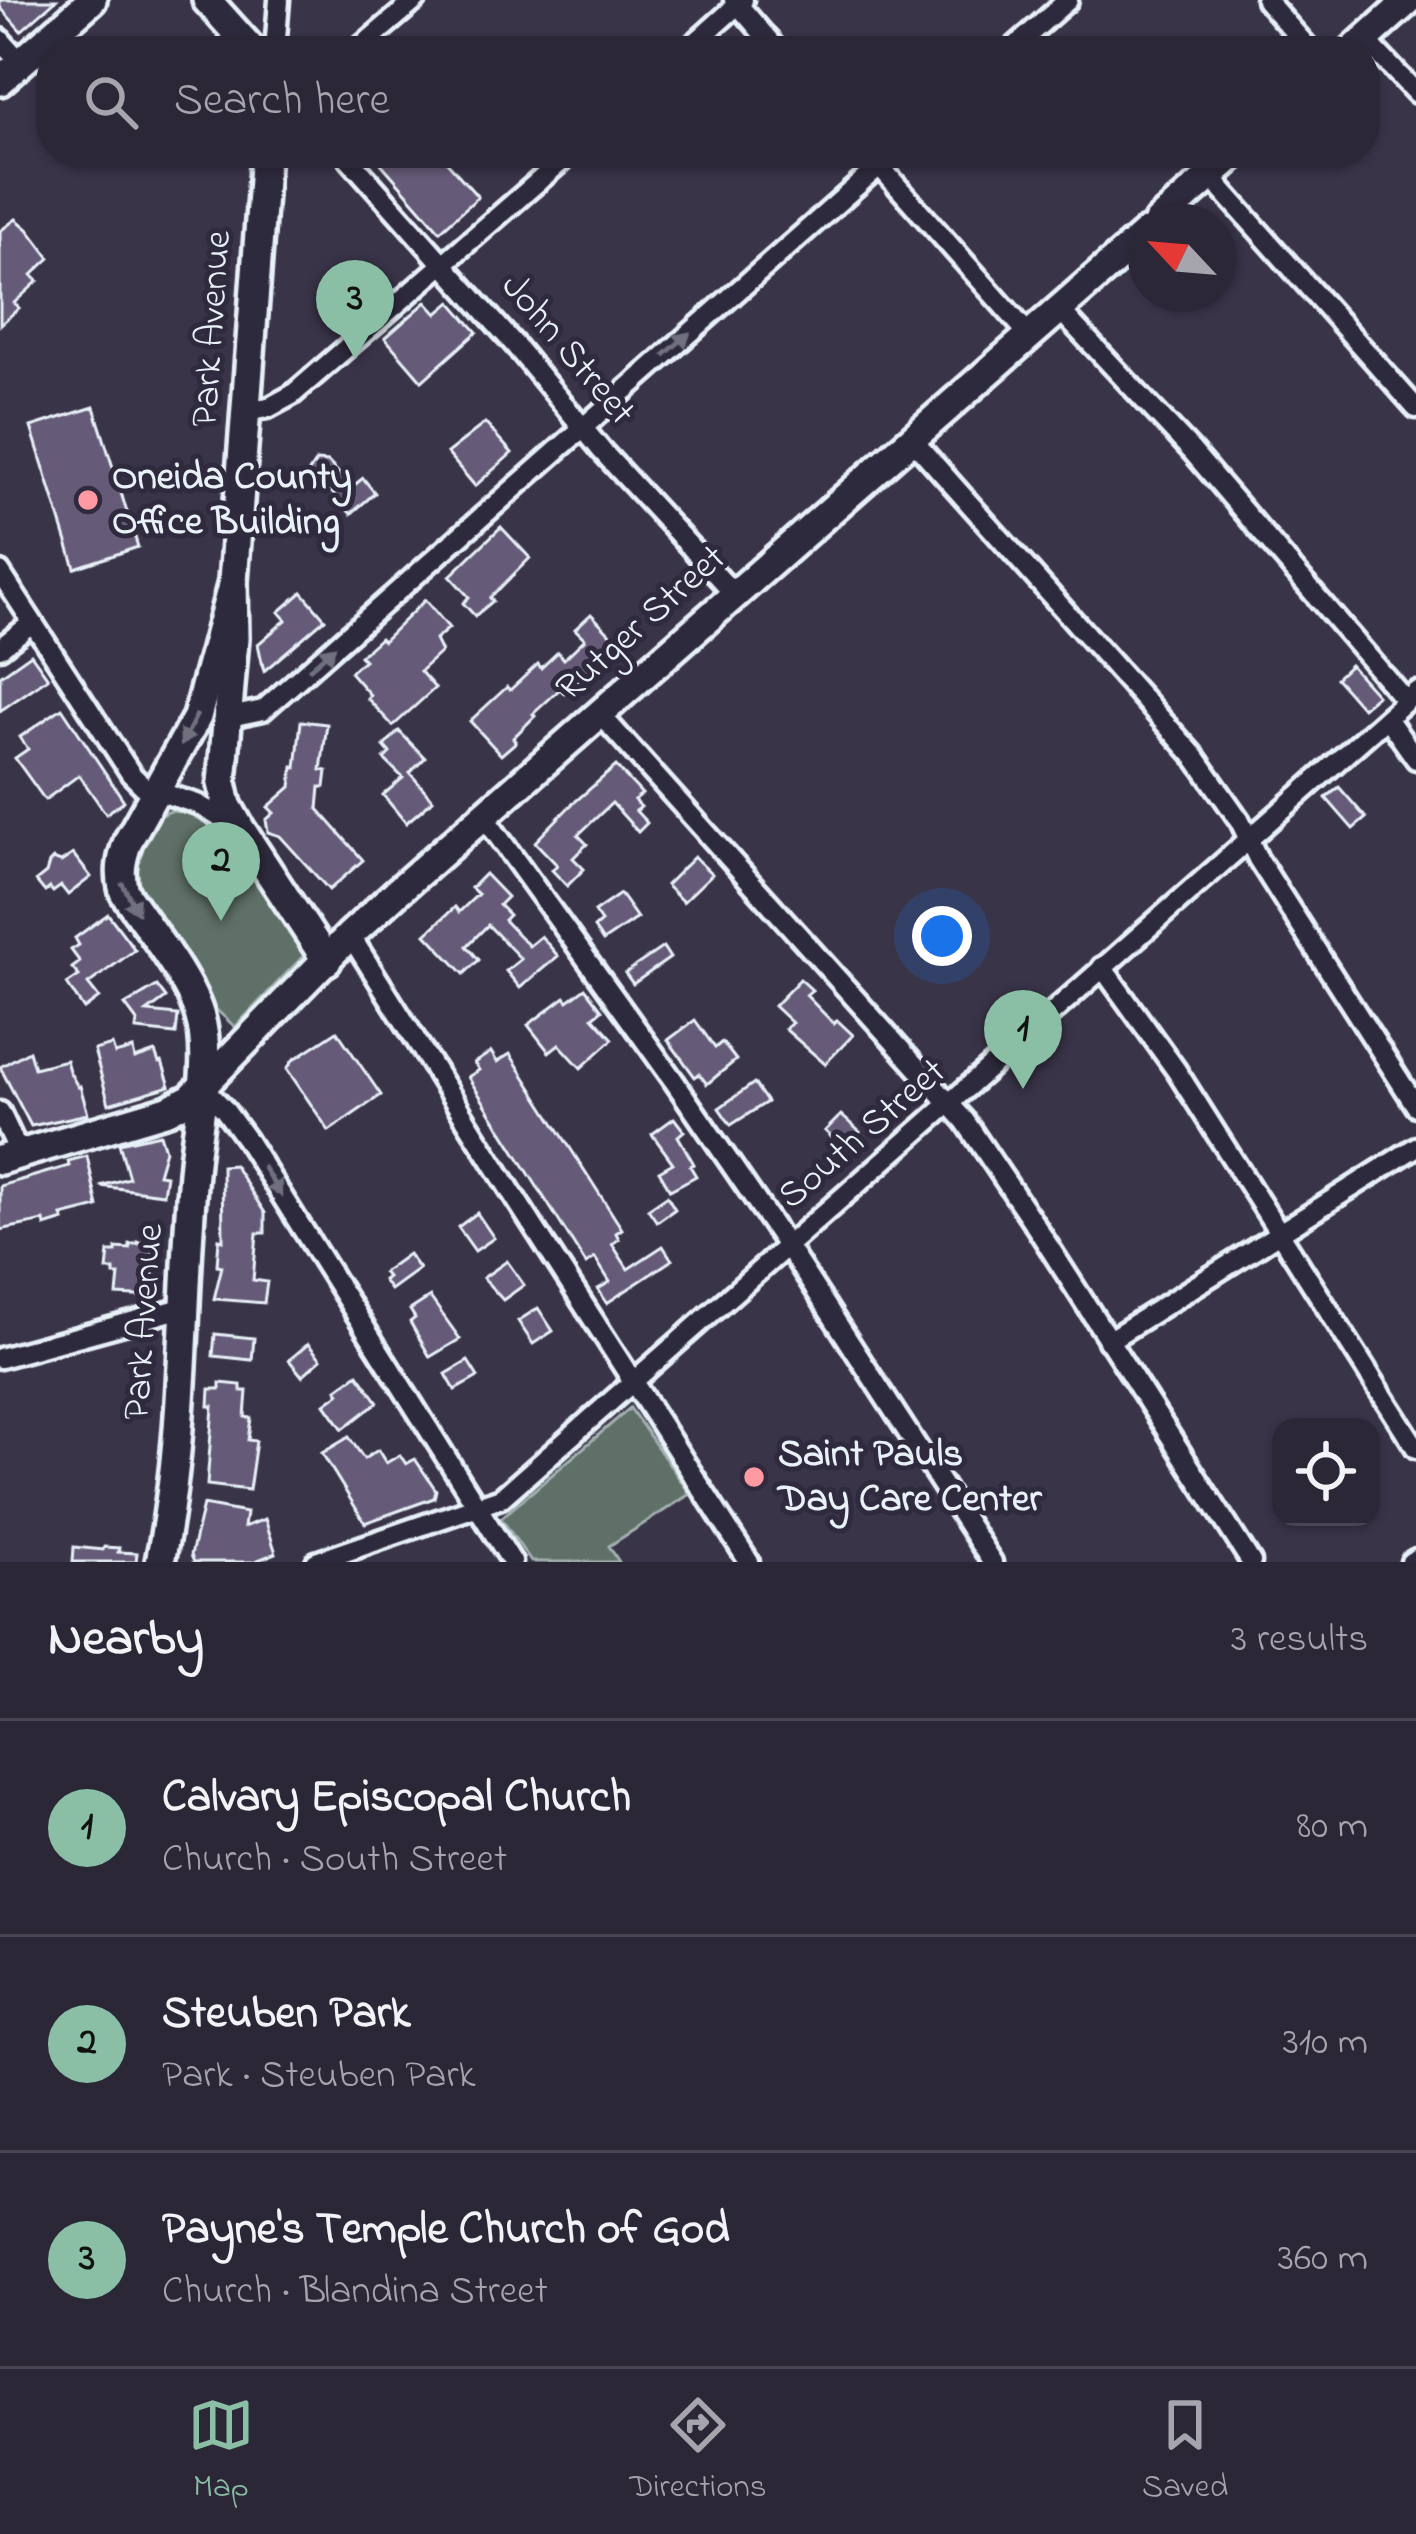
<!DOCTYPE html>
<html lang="en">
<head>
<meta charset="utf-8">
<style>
  body { margin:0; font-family:"Indie Flower",sans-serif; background:#383342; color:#f1f3f6 }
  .controls { position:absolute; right:36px; bottom:36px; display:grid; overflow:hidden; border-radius:24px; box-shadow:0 3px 9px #0004 }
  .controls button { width:108px; height:108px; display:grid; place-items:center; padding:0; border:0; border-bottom:3px solid #484452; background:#2c2737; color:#f1f3f6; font:60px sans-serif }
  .compass { position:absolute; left:1128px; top:204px; width:108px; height:108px; border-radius:50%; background:#2c2737; box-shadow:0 3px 9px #0004; rotate:296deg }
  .you { position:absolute; left:942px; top:936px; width:42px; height:42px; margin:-30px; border:9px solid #fff; border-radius:50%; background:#1a73e8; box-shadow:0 0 0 18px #1a73e833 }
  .badge { display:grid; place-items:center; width:78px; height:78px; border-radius:50%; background:#8abfa5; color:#111; font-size:39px; font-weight:700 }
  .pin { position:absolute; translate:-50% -99px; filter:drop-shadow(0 3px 6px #0008) }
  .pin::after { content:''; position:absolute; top:63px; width:42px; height:36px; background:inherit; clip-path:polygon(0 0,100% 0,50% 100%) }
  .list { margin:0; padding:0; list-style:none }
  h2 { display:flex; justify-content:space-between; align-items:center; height:156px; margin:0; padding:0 48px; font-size:51px }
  h2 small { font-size:39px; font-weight:400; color:#a6a5ad }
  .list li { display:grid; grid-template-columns:78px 1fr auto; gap:36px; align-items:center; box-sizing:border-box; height:216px; padding:0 48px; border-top:3px solid #484452 }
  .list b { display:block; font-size:45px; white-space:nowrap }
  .list p { margin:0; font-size:39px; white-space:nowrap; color:#a6a5ad }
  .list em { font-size:39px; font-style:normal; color:#a6a5ad }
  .icon { flex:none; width:66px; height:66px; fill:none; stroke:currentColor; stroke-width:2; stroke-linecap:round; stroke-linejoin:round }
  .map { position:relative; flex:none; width:1416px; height:1562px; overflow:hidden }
  .search { position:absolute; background:#2c2737; box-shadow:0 3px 9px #0004; left:36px; right:36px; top:36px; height:132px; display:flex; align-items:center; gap:30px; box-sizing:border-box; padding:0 42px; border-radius:48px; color:#a6a5ad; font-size:45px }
  .sheet { height:804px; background:#2c2737 }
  nav { display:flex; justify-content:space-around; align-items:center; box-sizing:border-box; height:168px; border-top:3px solid #484452; background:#2c2737; font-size:33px; color:#a6a5ad }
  nav a { display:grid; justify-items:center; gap:6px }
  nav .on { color:#8abfa5 }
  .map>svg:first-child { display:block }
</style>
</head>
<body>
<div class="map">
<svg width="1416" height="1562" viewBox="0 0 1416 1562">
  <rect width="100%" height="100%" fill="#3a3449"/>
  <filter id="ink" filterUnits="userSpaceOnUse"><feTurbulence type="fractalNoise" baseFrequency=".00833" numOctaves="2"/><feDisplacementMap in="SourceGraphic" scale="24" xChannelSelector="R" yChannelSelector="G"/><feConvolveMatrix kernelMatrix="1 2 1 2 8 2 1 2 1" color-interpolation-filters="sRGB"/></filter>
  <g filter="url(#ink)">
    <g fill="#5e6f67" stroke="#a3b0b0" stroke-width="3">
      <path d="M 170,811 C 180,812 190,812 199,816 C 243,836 282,910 309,950 L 235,1027 L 207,1001 L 136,892 L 130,857 L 153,820 Z"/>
      <polygon points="630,1408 690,1494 609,1546 619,1562 531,1562 501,1518"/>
    </g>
    <g fill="#655a77" stroke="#e8f1f8" stroke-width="3">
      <polygon points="0,0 56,0 21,31 0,7"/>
      <polygon points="372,153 439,153 478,197 440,231"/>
      <polygon points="16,219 28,229 50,258 32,275 38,281 14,303 19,308 0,325 0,231"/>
      <polygon points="426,302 437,314 451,302 477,332 422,381 385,338"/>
      <polygon points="94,407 138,547 75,568 31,427"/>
      <polygon points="485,423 512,453 475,486 447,453"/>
      <polygon points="316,461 328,462 352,487 363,478 375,493 351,514 320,479 305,478"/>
      <polygon points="501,527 530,558 490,598 493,601 475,616 463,603 469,597 450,576"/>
      <polygon points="302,592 325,619 264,671 258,644 286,620 279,612"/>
      <polygon points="425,600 449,628 435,640 441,652 420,671 435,688 393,726 367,698 370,695 350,672 364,660 360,656 380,638 383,641"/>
      <polygon points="591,614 619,643 564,693 560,689 533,714 535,716 513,738 516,742 501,755 470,721 507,687 510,690 538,664 541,668 558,652 564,659 585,639 575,629"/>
      <polygon points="31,654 48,678 0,711 0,676"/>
      <polygon points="1350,665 1377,695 1362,708 1336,678"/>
      <polygon points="62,708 124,801 106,814 79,775 45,800 15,758 28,749 20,737"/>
      <polygon points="301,721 327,724 321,770 327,771 325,787 320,787 318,809 363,860 329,890 280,836 268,832 266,820 274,813 268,807 291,787 293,767 296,768"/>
      <polygon points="399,731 425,758 410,773 433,800 406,823 383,795 403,778 384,759 390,753 384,746"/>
      <polygon points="616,766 642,794 634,800 641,807 636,811 647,823 638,832 612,803 578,835 587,844 573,858 584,869 567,886 552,870 557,865 535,842 570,806"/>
      <polygon points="1339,787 1366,818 1353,829 1326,798"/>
      <polygon points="73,854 91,877 68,895 61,886 53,892 50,888 45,892 36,881 46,873 49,863 53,859 61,862"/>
      <polygon points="694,857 712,874 683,902 666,885"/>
      <polygon points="485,874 507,897 499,905 509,915 504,920 529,946 541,936 558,956 520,988 506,971 521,959 488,925 467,946 479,960 464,974 426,934 455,907 459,912 478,894 471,888"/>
      <polygon points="620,894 637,918 603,941 594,928 601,922 594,912"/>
      <polygon points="108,914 135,950 88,984 99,998 84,1009 67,984 79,976 72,968 80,962 71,950 79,945 75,938"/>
      <polygon points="663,947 670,958 633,984 625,973"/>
      <polygon points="800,979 812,990 806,995 834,1024 837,1020 853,1035 825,1064 785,1029 792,1023 774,1006"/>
      <polygon points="157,986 166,998 147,1012 178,1015 176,1034 136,1030 137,1021 125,1005"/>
      <polygon points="585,988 602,1010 593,1017 613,1039 581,1068 559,1044 549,1052 528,1025 565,997 568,1001"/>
      <polygon points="695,1020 715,1048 722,1042 736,1060 707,1084 699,1074 695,1077 668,1040"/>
      <polygon points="337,1031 381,1095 329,1131 287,1069 293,1060"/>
      <polygon points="112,1045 115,1054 133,1049 135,1059 155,1052 159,1063 162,1062 170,1086 109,1104 94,1050"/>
      <polygon points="29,1051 34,1068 66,1060 69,1071 78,1087 80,1086 88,1114 31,1126 0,1067"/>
      <polygon points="491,1052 497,1062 510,1054 622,1229 616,1233 619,1239 612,1244 628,1269 663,1246 672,1260 607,1303 598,1289 610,1282 595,1258 586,1264 468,1077 479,1070 474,1063"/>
      <polygon points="754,1083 767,1102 731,1125 719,1108"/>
      <polygon points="841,1115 860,1132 844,1149 825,1131"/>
      <polygon points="674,1118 684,1131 678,1136 694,1164 690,1166 696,1176 670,1190 659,1171 673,1163 652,1134"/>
      <polygon points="160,1134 165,1150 158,1174 166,1175 163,1194 100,1186 129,1178 119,1143"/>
      <polygon points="87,1156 98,1207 62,1216 64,1220 45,1226 44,1221 0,1230 0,1186 69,1166 68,1161"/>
      <polygon points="234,1165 265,1213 265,1233 257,1233 253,1280 267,1282 264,1303 214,1299 222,1266 217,1265 219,1239 223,1240 222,1166"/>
      <polygon points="667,1196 675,1209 657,1222 648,1209"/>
      <polygon points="477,1213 494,1238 475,1251 458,1227"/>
      <polygon points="138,1242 148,1243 153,1247 153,1297 117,1295 119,1275 114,1275 114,1270 107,1270 109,1252 116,1252 116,1248 130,1249 130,1244 138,1244"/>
      <polygon points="408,1254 419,1269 390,1290 383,1280 387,1277 383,1272"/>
      <polygon points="507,1261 524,1285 503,1300 483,1278"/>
      <polygon points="430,1297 460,1339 430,1357 410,1322 415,1318 410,1310"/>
      <polygon points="538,1308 553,1331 533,1344 518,1321"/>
      <polygon points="215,1334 254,1338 252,1360 213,1356"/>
      <polygon points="308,1344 321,1359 302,1376 289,1360"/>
      <polygon points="468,1361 478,1377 455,1390 446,1374"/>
      <polygon points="358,1374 378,1402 343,1429 325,1404 340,1393 337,1389"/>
      <polygon points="220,1383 241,1385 241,1391 247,1391 245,1417 251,1418 248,1440 256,1441 249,1490 207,1485 213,1406 209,1406 210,1389 220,1389"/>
      <polygon points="349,1437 364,1459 378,1450 386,1463 400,1455 406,1464 415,1459 436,1490 434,1498 365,1523 322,1453"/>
      <polygon points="203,1505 246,1513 244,1527 265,1519 276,1553 253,1562 194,1562 191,1555"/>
      <polygon points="74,1547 103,1550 104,1547 119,1548 118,1552 137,1553 136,1562 73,1562"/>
    </g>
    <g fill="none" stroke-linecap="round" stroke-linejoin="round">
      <g stroke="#e8f1f8" stroke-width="27">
        <g id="street">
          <polyline points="734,0 778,51"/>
          <polyline points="1266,0 1311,51"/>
          <polyline points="0,39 21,63"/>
          <polyline points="1365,39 1416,93"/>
          <polyline points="275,51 279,0"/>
          <polyline points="356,51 416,0"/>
          <polyline points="686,51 743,0"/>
          <polyline points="1010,51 1068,0"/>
          <polyline points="344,153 514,344 602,451 734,594"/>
          <polyline points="868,153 1030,336"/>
          <polyline points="1210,176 1416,408"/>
          <polyline points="1060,310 1192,451 1406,701"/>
          <polyline points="248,411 268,408 292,395 571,153"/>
          <polyline points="911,438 1196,758 1240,821 1258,859 1416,1106"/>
          <polyline points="0,572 131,774 144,787 197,804 235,826"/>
          <polyline points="0,648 32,623"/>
          <polyline points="600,714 965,1121 1035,1225 1251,1562"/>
          <polyline points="225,718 263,710 894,153"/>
          <polyline points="1387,718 1416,759"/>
          <polyline points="483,815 674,1081 787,1246 992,1562"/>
          <polyline points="350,935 517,1201 749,1562"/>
          <polyline points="1102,967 1176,1070 1416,1448"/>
          <polyline points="203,1087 224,1109 246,1139 512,1562"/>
          <polyline points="0,1112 20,1154"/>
          <polyline points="1108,1341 1416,1147"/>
          <polyline points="0,1358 186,1307"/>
          <polyline points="316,1562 501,1498 1416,692"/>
          <polyline points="1411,1562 1416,1559"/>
        </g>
      </g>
      <g stroke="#e8f1f8" stroke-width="36">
        <g id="secondary">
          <polyline points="207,0 253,51"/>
          <polyline points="1352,51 1409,0"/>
          <polyline points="0,81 92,0"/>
          <polyline points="265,153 233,582 234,638 222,783 227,805 240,828 327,961"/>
          <polyline points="1158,222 1236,153"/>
          <polyline points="0,1160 168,1110 191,1098 350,935 397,892 1146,233"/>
          <path d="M 160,1562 C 187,1431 181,1295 194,1162 C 198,1120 212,1057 200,1017 C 190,979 147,927 124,892 C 119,873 121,860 128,841 L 197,717 L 233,582"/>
        </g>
      </g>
      <use href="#street" stroke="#2f2a3d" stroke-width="18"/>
      <use href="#secondary" stroke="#2f2a3d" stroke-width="27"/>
    </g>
    <defs><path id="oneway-solid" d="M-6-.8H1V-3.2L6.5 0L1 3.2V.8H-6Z" transform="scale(3)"/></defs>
    <g fill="#70707e">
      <use href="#oneway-solid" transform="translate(677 344) rotate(-41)"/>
      <use href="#oneway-solid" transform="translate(322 658) rotate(-41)"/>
      <use href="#oneway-solid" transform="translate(189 730) rotate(117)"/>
      <use href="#oneway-solid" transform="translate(130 898) rotate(62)"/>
      <use href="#oneway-solid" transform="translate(272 1181) rotate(58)"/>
    </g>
  </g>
  <g fill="#ff9aa2" stroke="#2f2a3d" stroke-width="4.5">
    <circle cx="88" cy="500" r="12"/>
    <circle cx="754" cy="1477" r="12"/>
  </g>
  <g text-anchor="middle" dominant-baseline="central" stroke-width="10" stroke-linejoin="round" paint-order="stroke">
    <g font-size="39" fill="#e8f1f8" stroke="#2f2a3d">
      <text transform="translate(213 329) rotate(-86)">Park Avenue</text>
      <text transform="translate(567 350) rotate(50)">John Street</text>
      <text transform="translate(642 624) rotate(-42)">Rutger Street</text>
      <text transform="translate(863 1135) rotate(-41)">South Street</text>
      <text transform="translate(145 1322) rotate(-86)">Park Avenue</text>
    </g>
    <g font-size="39" font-weight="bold" fill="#e8f1f8" stroke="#2f2a3d" text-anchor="start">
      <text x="112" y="478">Oneida County<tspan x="112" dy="45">Office Building</tspan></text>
      <text x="778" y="1455">Saint Pauls<tspan x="778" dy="45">Day Care Center</tspan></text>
    </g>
  </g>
</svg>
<div class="controls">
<button><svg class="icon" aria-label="locate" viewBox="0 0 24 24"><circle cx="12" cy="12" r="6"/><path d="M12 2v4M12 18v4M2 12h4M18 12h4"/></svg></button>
</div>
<svg class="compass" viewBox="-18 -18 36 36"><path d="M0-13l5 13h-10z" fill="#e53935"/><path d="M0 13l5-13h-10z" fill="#a6a5ad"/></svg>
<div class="you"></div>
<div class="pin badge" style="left:1023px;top:1089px">1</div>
<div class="pin badge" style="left:221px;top:921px">2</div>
<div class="pin badge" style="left:355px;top:359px">3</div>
<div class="search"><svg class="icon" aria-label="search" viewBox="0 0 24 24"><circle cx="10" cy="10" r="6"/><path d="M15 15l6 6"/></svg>Search here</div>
</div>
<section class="sheet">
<h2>Nearby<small>3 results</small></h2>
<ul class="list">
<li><span class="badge">1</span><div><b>Calvary Episcopal Church</b><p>Church · South Street</p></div><em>80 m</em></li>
<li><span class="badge">2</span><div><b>Steuben Park</b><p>Park · Steuben Park</p></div><em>310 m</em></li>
<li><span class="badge">3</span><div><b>Payne's Temple Church of God</b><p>Church · Blandina Street</p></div><em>360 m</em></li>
</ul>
</section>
<nav>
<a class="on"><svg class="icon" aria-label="map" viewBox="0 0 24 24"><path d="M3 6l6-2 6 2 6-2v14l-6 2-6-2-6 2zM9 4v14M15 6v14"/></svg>Map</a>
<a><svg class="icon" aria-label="directions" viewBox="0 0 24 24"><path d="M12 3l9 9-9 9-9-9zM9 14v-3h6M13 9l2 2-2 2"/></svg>Directions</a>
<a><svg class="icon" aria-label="saved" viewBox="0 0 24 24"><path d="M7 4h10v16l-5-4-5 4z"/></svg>Saved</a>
</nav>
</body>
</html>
